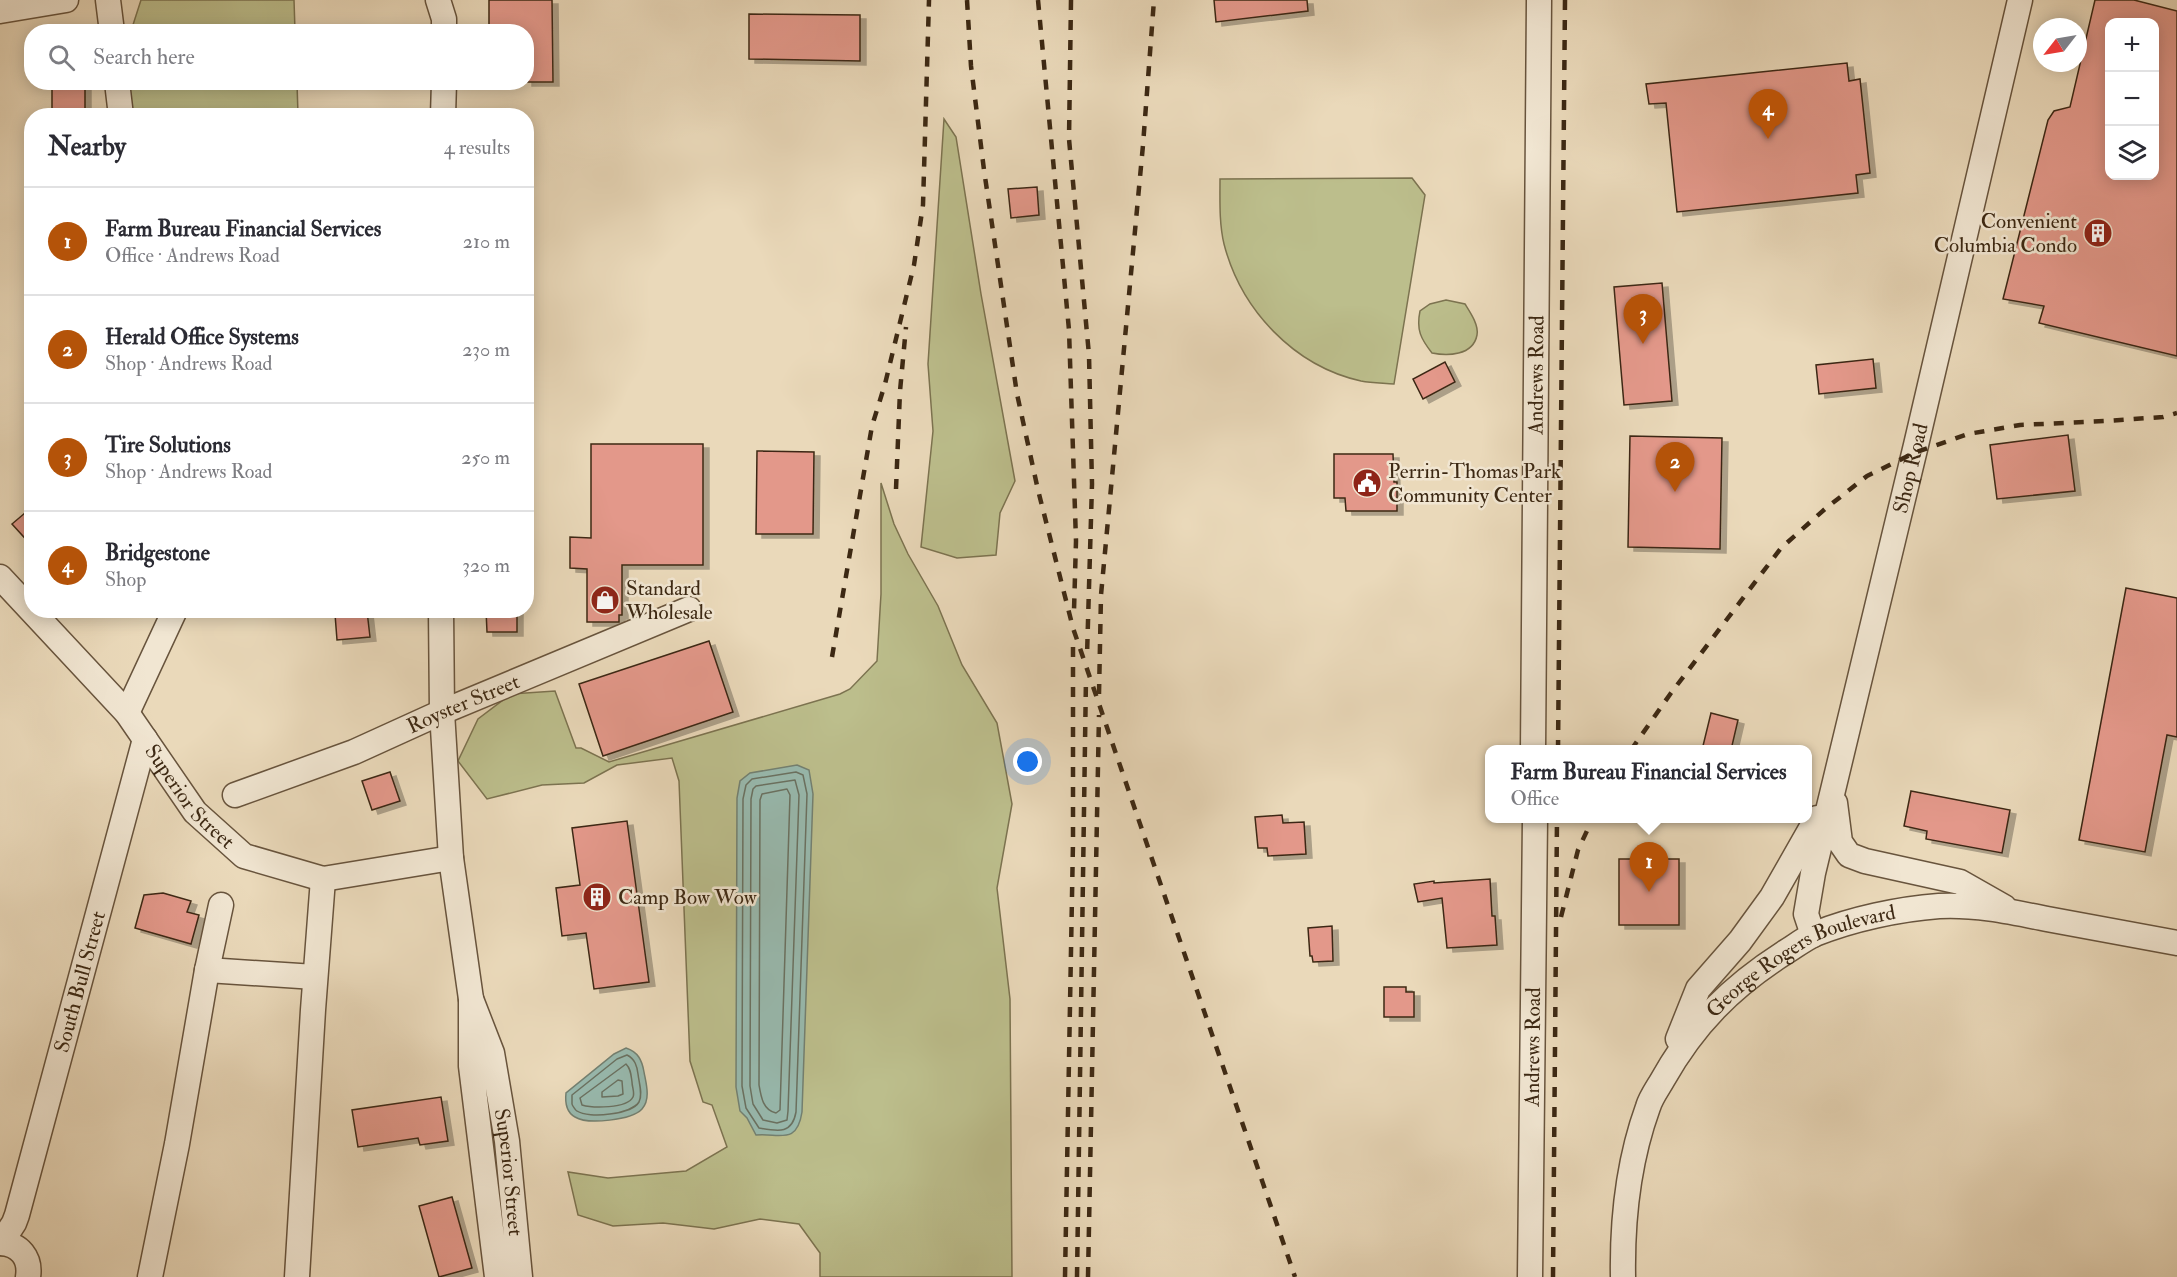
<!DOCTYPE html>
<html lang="en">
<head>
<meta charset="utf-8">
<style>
  body { margin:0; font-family:"IM FELL Double Pica",serif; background:#f2f2f3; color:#2b2b33 }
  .controls { position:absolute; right:18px; top:18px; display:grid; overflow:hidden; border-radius:12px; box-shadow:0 3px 15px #0003 }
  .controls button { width:54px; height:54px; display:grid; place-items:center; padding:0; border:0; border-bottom:2px solid #e1e1e2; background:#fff; color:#2b2b33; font:30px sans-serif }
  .compass { position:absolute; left:2033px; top:18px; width:54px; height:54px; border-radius:50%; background:#fff; box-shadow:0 3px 15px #0003; rotate:239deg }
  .you { position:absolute; left:1028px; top:762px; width:21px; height:21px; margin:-15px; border:4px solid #fff; border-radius:50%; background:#1a73e8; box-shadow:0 0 0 9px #1a73e833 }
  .badge { display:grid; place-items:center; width:39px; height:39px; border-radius:50%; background:#b45309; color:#fff; font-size:20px; font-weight:700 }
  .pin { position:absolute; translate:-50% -50px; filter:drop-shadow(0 2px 3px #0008) }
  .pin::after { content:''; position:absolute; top:32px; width:21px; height:18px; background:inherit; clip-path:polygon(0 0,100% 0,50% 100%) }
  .popup { position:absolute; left:1485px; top:745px; width:327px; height:78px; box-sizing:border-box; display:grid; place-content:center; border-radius:12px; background:#fff; filter:drop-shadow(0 2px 4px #0005); font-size:20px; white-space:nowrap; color:#7c7c81 }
  .popup b { font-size:22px; color:#2b2b33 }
  .popup::after { content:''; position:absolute; left:50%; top:100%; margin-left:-12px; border:12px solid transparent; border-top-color:#fff }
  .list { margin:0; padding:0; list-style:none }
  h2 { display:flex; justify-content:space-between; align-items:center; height:78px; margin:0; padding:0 24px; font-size:26px }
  h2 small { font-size:20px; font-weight:400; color:#7c7c81 }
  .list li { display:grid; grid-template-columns:39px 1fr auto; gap:18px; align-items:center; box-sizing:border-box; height:108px; padding:0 24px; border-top:2px solid #e1e1e2 }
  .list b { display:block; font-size:22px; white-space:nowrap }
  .list p { margin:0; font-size:20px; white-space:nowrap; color:#7c7c81 }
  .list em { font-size:20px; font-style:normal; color:#7c7c81 }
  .icon { flex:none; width:33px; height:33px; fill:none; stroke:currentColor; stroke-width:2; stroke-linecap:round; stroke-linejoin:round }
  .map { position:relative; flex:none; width:2177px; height:1277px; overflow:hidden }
  .search { position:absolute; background:#fff; box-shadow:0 3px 15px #0003; left:24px; top:24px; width:510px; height:66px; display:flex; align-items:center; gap:15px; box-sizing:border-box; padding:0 21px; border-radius:24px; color:#7c7c81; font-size:22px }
  .panel { position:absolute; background:#fff; box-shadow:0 3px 15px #0003; left:24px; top:108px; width:510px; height:510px; border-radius:24px }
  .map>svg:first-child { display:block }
</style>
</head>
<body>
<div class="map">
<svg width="2177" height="1277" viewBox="0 0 2177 1277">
  <defs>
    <filter id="shadow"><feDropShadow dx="6" dy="4" stdDeviation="0" flood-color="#0004"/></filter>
  </defs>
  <rect width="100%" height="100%" fill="#ead9ba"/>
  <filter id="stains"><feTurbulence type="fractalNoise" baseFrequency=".00333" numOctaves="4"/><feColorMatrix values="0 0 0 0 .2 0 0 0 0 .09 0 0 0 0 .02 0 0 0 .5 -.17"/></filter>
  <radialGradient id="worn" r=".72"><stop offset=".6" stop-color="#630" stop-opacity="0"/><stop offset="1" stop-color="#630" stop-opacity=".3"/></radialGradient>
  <g fill="#bcbe8c" stroke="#7c7350" stroke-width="1.5">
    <polygon points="141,0 294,0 295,31 131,31"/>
    <polygon points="129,83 297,83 298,115 132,115"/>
    <polygon points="944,119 956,137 981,294 1015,481 1000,513 996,555 957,558 921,547 933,431 928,364"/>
    <path d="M 1412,178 L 1425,195 L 1394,384 C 1383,383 1372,383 1361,381 C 1294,366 1241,310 1224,244 C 1219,223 1220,200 1220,179 Z"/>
    <path d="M 1446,300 L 1465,304 C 1470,312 1479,325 1477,335 C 1473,356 1447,356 1432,353 C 1421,339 1416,330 1420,311 L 1430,304 Z"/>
    <polygon points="881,483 894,524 908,554 938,606 962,665 997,723 1012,804 997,888 1010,999 1012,1277 820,1277 820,1253 799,1224 760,1219 714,1229 663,1223 613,1226 578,1215 568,1172 608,1178 686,1171 727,1147 712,1105 703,1102 690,1061 679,781 672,758 617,765 584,783 542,785 487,799 458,761 478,719 511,694 555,691 576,748 581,748 609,762 840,694 850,689 877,661 881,594"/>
  </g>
  <g fill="#98baaf" stroke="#738071" stroke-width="1.5">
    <path d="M 797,765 L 809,770 L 813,794 L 802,1112 C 797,1145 780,1133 756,1135 L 747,1118 L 740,1111 L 736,1087 L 737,798 L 740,781 L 750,773 Z"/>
    <path d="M 626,1048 C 638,1052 642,1060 644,1072 C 646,1083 651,1099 642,1109 C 632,1120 588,1125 575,1117 C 566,1112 565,1102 566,1093 L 614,1054 Z"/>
  </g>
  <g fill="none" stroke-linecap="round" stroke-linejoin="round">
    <g stroke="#6a7161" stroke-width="1.5">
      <path d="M 796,772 L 803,775 L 807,794 L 796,1112 C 792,1135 777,1131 759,1128 L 746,1108 L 742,1086 L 743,799 L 746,785 L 752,779 Z"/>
      <polygon points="795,780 799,795 788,1111 787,1120 777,1123 763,1120 753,1104 750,1086 751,799 753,789 756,786"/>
      <path d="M 787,789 L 790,795 L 780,1110 L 776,1113 C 763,1110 761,1097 759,1085 L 760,800 L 762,794 Z"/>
      <path d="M 627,1055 C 635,1059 637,1066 638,1074 C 639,1083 643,1094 639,1102 C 632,1114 589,1119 577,1111 C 576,1111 572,1105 572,1104 L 572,1095 L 617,1059 Z"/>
      <path d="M 626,1064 C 631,1069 631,1075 632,1082 C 632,1087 635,1093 633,1097 C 627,1109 592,1108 582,1105 L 580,1098 Z"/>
      <polygon points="618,1080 622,1081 623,1094 618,1096 602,1097 602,1092"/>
    </g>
  </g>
  <g fill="#e3988a" stroke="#3c2813" stroke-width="1.5" fill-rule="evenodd" filter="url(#shadow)">
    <polygon points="489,0 552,0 553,82 526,82 526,32 489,32"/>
    <polygon points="1214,0 1307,0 1308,11 1216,22"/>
    <path d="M 2095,0 L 2134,0 L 2177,11 L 2177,356 L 2039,323 L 2044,306 L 2003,299 L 2048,120 L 2054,111 L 2070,107 ZM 2109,22 L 2154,22 L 2154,176 L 2109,176 Z"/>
    <polygon points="749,14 860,15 860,61 749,59"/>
    <polygon points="1847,63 1849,81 1860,79 1870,173 1856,175 1858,193 1677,212 1666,103 1649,104 1646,84"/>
    <rect x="52" y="82" width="33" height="34"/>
    <polygon points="1037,187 1039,215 1011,218 1008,189"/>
    <polygon points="1662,283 1672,401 1624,405 1614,287"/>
    <polygon points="1873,359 1876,388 1819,394 1816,365"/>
    <polygon points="1445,362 1455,382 1423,399 1413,379"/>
    <polygon points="2068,435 2075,491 1997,499 1990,445"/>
    <polygon points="1630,436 1722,438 1720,549 1628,547"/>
    <polygon points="591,444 703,444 703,565 622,565 622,615 619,615 619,622 587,622 587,569 570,568 570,537 591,538"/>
    <polygon points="757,451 814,452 813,534 756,534"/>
    <polygon points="1334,454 1393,454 1394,482 1397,482 1397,511 1346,511 1345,498 1334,498"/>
    <polygon points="32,507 32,546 12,524"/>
    <polygon points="2126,588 2177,598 2177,737 2167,735 2145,852 2079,840"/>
    <polygon points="486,610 517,610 517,632 487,632"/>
    <polygon points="367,611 370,637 337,640 335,614"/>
    <polygon points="709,641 733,712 603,756 579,684"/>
    <polygon points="1711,713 1738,720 1731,750 1702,750"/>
    <polygon points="390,772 400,801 372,810 362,781"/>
    <polygon points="1911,791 2010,810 2002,853 1926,839 1927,831 1904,826"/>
    <polygon points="1282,815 1283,823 1304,822 1306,854 1268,856 1267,848 1258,848 1255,817"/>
    <polygon points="627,821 649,982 594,989 586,933 562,936 556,888 580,885 572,828"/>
    <rect x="1619" y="859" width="60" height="66"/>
    <polygon points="1490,879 1492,916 1495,916 1497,945 1447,948 1442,898 1418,902 1414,884 1434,881 1434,883"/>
    <polygon points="163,893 191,901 187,912 199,915 191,944 135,928 144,895"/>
    <polygon points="1332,926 1333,961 1313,962 1312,956 1310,956 1308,928"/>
    <polygon points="1384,987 1406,987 1406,992 1414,992 1414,1017 1384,1017"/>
    <polygon points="441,1097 448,1141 420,1145 418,1138 358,1147 352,1110"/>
    <polygon points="452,1197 472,1268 439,1277 419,1206"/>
  </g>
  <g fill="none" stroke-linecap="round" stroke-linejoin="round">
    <g stroke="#68543d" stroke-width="27">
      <g id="minor">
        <polyline points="108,0 112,32"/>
        <polyline points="438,0 444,19 444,32"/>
        <polyline points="0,11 66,0"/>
        <polyline points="117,82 121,116"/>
        <polyline points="443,116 444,82"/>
        <path id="s1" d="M 0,577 L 127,713 L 195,812 L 244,856 L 323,879 L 451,858 L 471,999"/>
        <polyline points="441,610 442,712 451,858"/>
        <polyline points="127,713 175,610"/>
        <path id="s2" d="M 1533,750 L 1539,0"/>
        <path id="s3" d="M 235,795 L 354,752 L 442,712 L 689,609"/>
        <polyline points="1835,803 1840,842 1849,855 1865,861 1960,882 2004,907"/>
        <path id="s4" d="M 1813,935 L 1806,914 L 1813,873 L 1916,445 L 2020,0"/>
        <polyline points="207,970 315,977"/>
        <polyline points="1678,1039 1698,989 1740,941 1772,897 1817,818"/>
        <path d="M 0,1243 C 20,1244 31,1258 28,1277"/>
        <path id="s5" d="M 1,1243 L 14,1223 L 17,1215 L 145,739"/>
        <polyline points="150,1277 177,1144 207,970 221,905"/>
        <polyline points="297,1277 313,1010 323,879"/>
        <path id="s6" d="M 497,1277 L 471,1066 L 471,999 L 492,1053 L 507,1141 L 520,1277"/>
        <path id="s7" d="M 1530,1277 L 1535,818"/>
        <path id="s8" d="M 1623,1277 C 1622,1219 1628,1162 1648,1107 C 1651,1097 1658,1088 1663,1079 C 1694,1024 1731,987 1784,953 C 1794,947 1804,939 1815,934 C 1852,919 1899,909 1939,906 C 1975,904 2012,912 2047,919 C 2091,927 2134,935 2177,943"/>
      </g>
    </g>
    <use href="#minor" stroke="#f1e6d2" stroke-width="24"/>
    <g stroke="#3c2813" stroke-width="4.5" stroke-dasharray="10 10" stroke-linecap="butt">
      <polyline points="967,0 971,66 984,170 1017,394 1038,490 1073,628 1295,1277"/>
      <polyline points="1038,0 1069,330 1076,541 1074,611"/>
      <polyline points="1071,0 1069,139 1089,355 1092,484 1087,656"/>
      <polyline points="896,489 900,391 906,327"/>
      <polyline points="832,657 872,426 885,384 914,265 923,205 929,0"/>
      <polyline points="1099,694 1101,595 1143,145 1154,0"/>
      <polyline points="1558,750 1565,0"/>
      <polyline points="1631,750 1671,693 1781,548 1825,509 1867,476 1914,453 1968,434 2020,425 2106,421 2163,417 2177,413"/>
      <polyline points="1561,917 1578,850 1593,818"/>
      <polyline points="1065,1277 1073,842 1073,638"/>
      <polyline points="1077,1277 1086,677"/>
      <polyline points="1088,1277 1099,715"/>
      <polyline points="1553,1277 1557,818"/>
    </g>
  </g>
  <defs>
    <g id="building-disc" transform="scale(1.5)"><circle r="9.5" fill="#8f2418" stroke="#f1e6d2"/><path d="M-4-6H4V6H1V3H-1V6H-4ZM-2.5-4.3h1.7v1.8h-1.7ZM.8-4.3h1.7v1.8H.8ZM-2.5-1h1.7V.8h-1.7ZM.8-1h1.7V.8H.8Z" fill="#fff"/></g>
    <g id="civic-disc" transform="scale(1.5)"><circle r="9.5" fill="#8f2418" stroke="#f1e6d2"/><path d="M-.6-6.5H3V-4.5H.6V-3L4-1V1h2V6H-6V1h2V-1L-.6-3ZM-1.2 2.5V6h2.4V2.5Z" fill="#fff"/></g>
    <g id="shop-disc" transform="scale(1.5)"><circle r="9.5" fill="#8f2418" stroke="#f1e6d2"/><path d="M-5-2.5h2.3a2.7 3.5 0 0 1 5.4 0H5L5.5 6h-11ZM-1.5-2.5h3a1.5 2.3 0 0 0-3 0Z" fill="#fff"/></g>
  </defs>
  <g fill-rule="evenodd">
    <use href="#building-disc" x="2098" y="233"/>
    <use href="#civic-disc" x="1367" y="483"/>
    <use href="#shop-disc" x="605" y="600"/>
    <use href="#building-disc" x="597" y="897"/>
  </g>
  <g text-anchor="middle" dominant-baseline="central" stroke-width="5" stroke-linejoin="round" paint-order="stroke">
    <g font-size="21" fill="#3c2813" stroke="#f1e6d2" text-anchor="start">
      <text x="2077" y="221" text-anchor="end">Convenient<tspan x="2077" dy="24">Columbia Condo</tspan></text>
      <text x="1388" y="471">Perrin-Thomas Park<tspan x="1388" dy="24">Community Center</tspan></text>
      <text x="626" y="588">Standard<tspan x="626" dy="24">Wholesale</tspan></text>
      <text x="618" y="897">Camp Bow Wow</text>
    </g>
    <g font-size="21" fill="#3c2813" stroke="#f1e6d2">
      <text stroke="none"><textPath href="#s2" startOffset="375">Andrews Road</textPath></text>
      <text stroke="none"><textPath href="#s4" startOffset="480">Shop Road</textPath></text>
      <text stroke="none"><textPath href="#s3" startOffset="246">Royster Street</textPath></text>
      <text stroke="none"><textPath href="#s1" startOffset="291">Superior Street</textPath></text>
      <text stroke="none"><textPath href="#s8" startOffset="393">George Rogers Boulevard</textPath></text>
      <text stroke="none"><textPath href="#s5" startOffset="274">South Bull Street</textPath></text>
      <text stroke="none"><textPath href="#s7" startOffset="230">Andrews Road</textPath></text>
      <text stroke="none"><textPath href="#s6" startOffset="458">Superior Street</textPath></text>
    </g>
  </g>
  <rect width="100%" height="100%" filter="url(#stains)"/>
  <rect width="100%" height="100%" fill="url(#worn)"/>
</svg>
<div class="controls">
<button>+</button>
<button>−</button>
<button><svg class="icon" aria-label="layers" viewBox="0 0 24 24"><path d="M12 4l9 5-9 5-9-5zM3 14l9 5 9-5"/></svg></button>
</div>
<svg class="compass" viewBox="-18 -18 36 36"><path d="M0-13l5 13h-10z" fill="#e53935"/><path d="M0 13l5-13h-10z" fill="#7c7c81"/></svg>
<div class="you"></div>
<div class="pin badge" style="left:1649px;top:892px">1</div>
<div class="popup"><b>Farm Bureau Financial Services</b>Office</div>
<div class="pin badge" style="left:1675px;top:492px">2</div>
<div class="pin badge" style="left:1643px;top:344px">3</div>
<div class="pin badge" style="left:1768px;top:139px">4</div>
<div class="search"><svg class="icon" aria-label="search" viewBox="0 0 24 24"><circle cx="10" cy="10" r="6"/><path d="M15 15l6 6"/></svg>Search here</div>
<section class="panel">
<h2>Nearby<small>4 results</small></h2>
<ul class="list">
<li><span class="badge">1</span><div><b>Farm Bureau Financial Services</b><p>Office · Andrews Road</p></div><em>210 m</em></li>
<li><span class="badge">2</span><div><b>Herald Office Systems</b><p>Shop · Andrews Road</p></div><em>230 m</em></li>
<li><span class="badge">3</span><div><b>Tire Solutions</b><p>Shop · Andrews Road</p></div><em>250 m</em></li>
<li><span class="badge">4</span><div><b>Bridgestone</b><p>Shop</p></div><em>320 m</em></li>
</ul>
</section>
</div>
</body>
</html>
